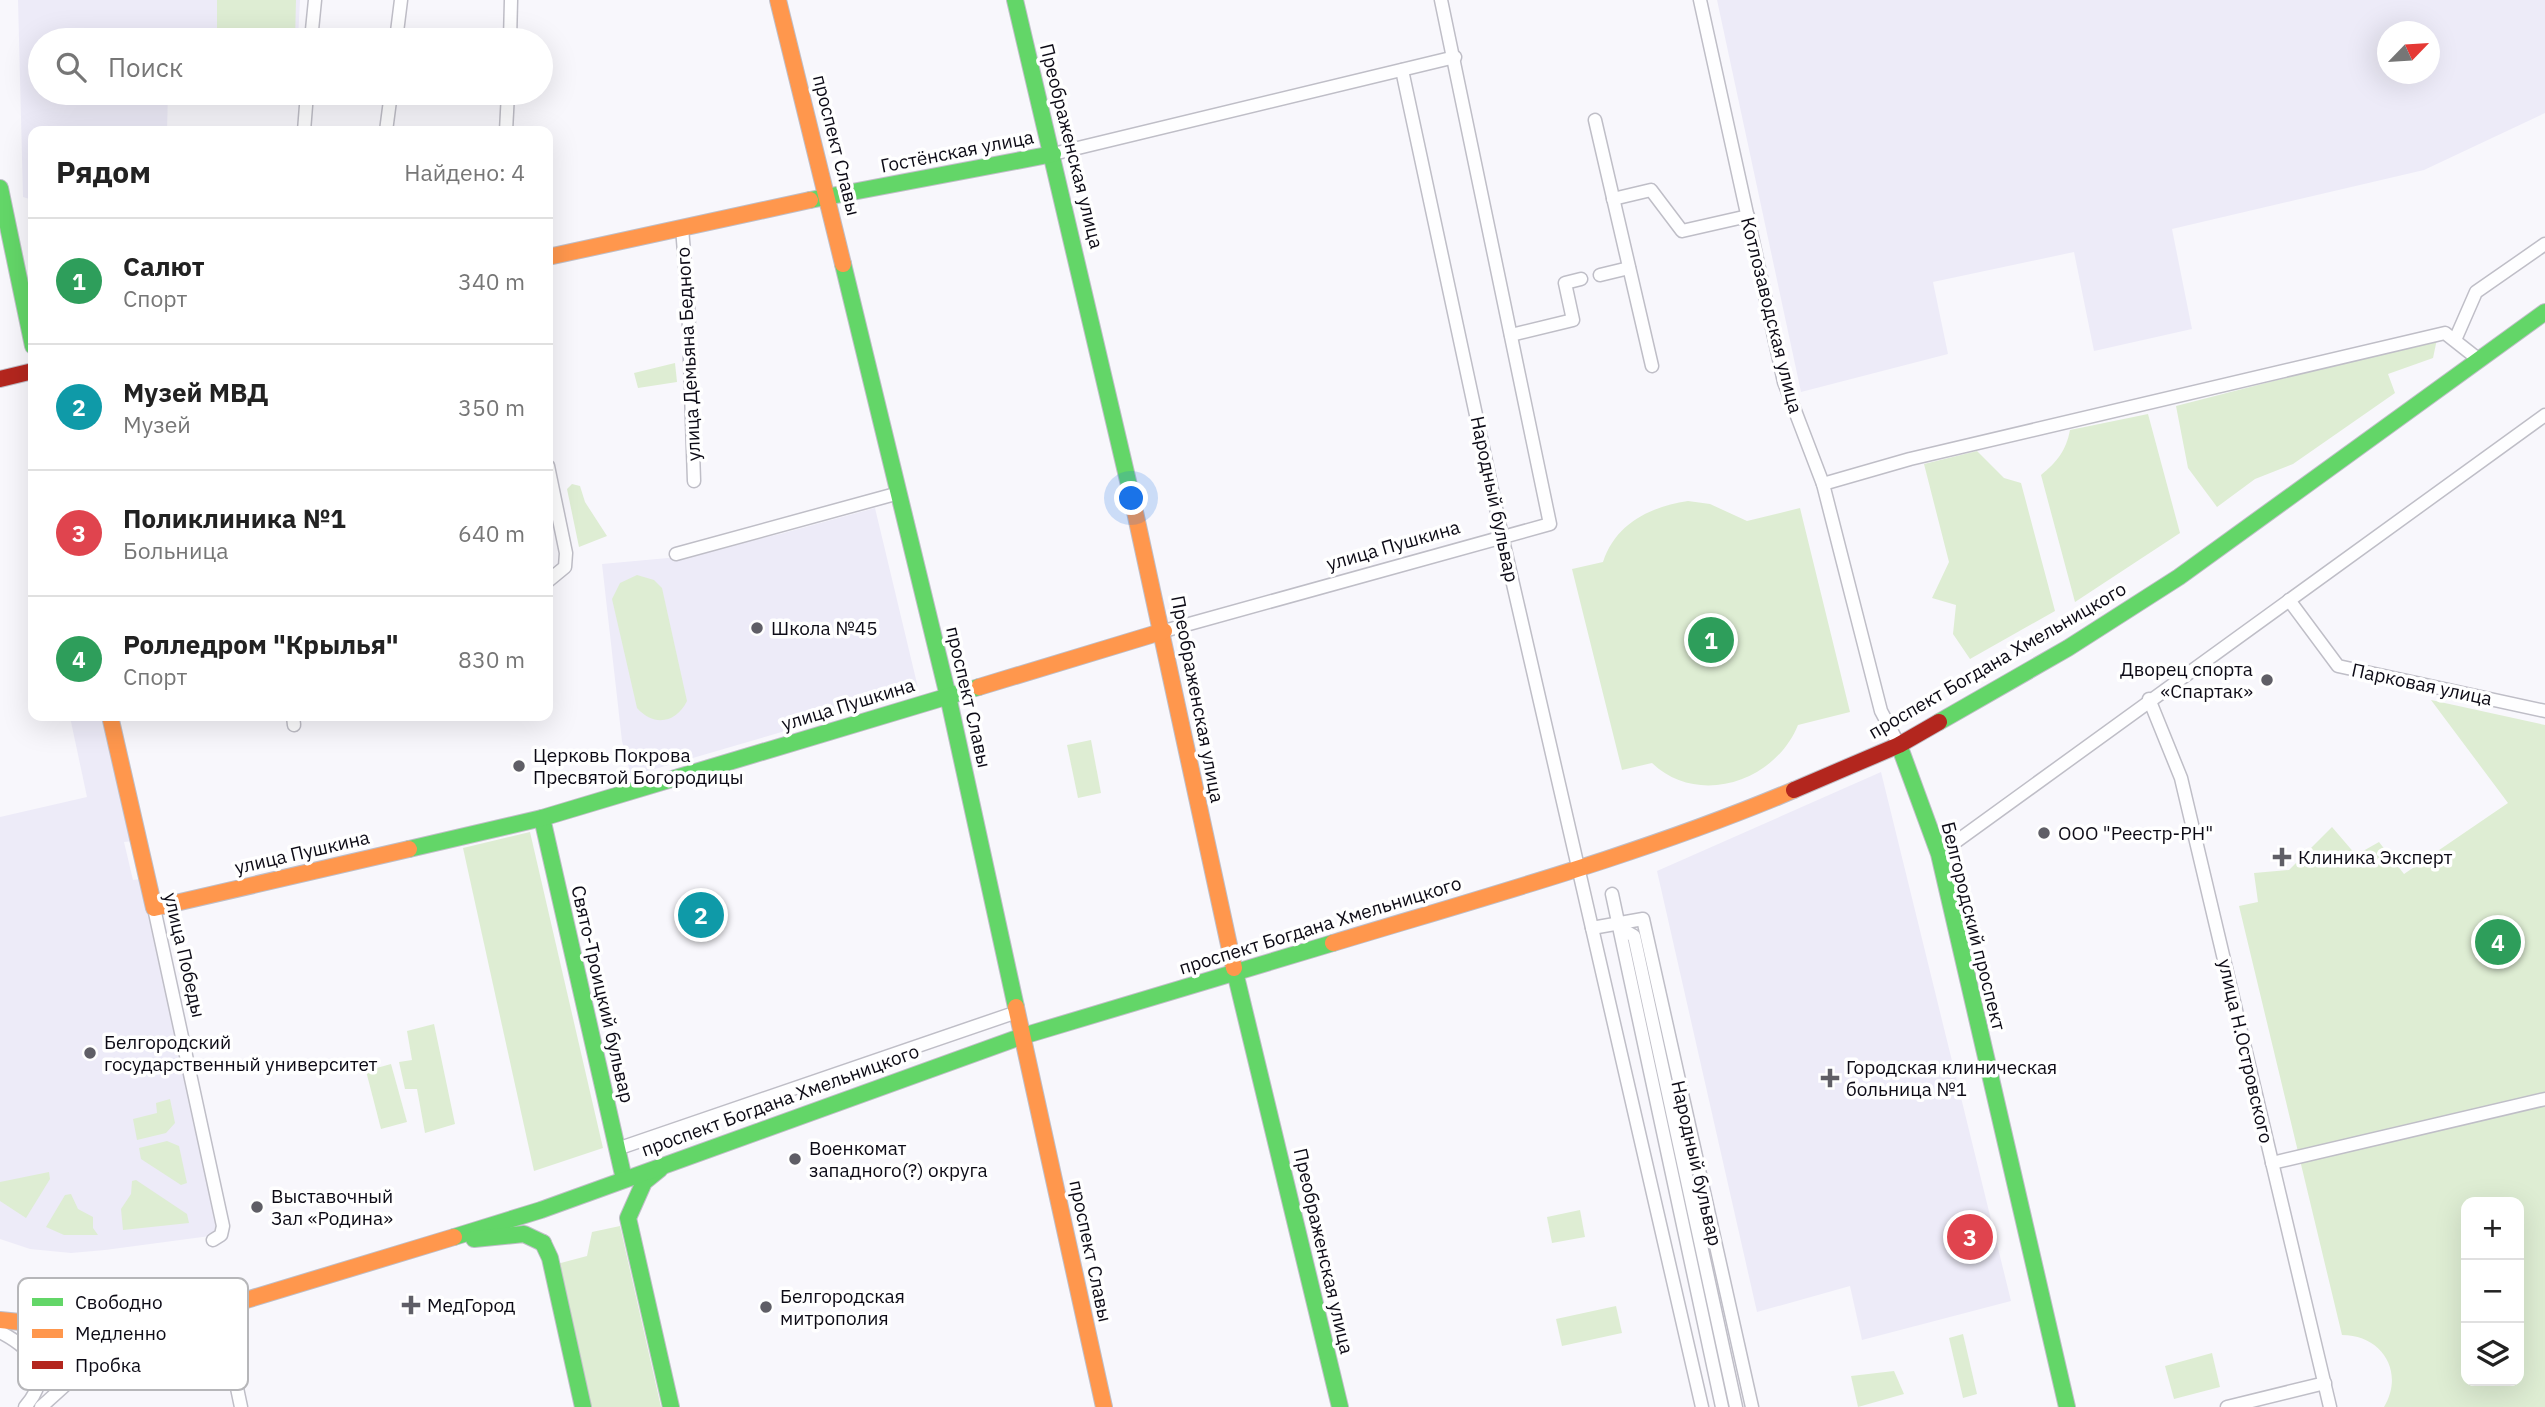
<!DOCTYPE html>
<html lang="ru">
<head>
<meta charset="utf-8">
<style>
  body { margin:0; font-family:"IBM Plex Sans",sans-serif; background:#f6f6f6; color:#222 }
  .controls { position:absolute; right:21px; bottom:21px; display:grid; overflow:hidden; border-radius:14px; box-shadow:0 7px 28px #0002 }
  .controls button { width:63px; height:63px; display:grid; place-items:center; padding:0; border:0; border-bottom:2px solid #e0e0e0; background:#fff; color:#222; font:35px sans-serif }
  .compass { position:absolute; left:2377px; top:21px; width:63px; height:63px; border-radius:50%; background:#fff; box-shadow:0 7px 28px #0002; rotate:65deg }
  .you { position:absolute; left:1132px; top:499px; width:24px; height:24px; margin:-18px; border:5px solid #fff; border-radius:50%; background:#1a73e8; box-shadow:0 0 0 10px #1a73e833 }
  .badge { display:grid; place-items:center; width:46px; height:46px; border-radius:50%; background:#5f5e66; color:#fff; font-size:23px; font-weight:700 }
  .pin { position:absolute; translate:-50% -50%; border:4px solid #fff; box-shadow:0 2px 7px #0006 }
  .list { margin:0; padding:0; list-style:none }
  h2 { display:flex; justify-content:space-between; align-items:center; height:91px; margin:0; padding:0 28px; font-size:30px }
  h2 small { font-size:23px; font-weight:400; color:#767676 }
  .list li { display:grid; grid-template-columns:46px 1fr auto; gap:21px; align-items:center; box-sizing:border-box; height:126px; padding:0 28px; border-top:2px solid #e0e0e0 }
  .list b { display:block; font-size:26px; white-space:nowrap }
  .list p { margin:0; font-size:23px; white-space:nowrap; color:#767676 }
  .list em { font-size:23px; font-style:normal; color:#767676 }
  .icon { flex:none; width:38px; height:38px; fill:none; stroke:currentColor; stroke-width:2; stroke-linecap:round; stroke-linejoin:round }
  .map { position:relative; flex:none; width:2545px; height:1407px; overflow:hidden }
  .search { position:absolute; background:#fff; box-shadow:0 7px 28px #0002; left:28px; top:28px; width:525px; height:77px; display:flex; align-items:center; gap:18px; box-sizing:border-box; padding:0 24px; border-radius:38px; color:#767676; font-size:26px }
  .panel { position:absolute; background:#fff; box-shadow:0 7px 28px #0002; left:28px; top:126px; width:525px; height:595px; border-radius:14px }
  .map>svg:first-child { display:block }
</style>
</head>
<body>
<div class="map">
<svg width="2545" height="1407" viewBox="0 0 2545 1407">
  <rect width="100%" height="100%" fill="#f8f7fc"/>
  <g fill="#edebf8" fill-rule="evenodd">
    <polygon points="18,0 300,0 298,40 40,40 40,93 168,93 167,131 33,131 33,200 23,197"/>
    <path d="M 1717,0 L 2545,0 L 2545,113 L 2424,170 L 2172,229 L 2192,329 L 2094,351 L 2074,252 L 1933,282 L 1948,354 L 1801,392 ZM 2388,32 L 2430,32 L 2430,74 L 2388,74 Z"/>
    <polygon points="875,508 919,692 631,776 622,741 602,564 679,557 780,534"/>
    <polygon points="105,716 133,841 124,842 133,880 140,879 218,1225 217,1232 210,1236 105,1250 71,1253 30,1249 0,1239 0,817 87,797 70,717"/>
    <polygon points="1881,772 2011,1301 1862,1340 1850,1286 1757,1312 1657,871"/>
  </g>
  <g fill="#deedd3" fill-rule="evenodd">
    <polygon points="217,0 296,0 295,40 217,40"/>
    <polygon points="2437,339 2433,358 2388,374 2395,393 2293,464 2255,479 2217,507 2188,468 2176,406"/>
    <polygon points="675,363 677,382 638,388 634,373"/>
    <path d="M 2148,414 L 2180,533 L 2075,602 L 2041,475 C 2057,462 2066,451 2070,430 Z"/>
    <polygon points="1977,451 2004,478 2021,483 2055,611 1970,659 1953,634 1956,605 1932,598 1949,562 1924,464"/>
    <polygon points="572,484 580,486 585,502 607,536 579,547 567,489"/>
    <path d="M 1688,501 L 1710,504 L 1747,521 L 1800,508 L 1850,712 L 1798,725 C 1775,782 1698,807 1652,763 L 1622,770 L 1572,569 L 1603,562 C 1616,523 1650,507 1688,501 Z"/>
    <path d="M 637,575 L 654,580 L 662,588 L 687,701 C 676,723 654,727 637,708 L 612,599 L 620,583 Z"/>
    <path d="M 2431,700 L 2545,725 L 2545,1407 L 2384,1407 C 2405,1372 2382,1335 2342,1335 L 2239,906 L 2258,902 L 2254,873 L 2289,870 L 2332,827 L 2356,855 L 2379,842 L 2404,874 L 2508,803 ZM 2466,1202 L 2519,1202 L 2519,1381 L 2466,1381 Z"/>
    <polygon points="1091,740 1101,793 1078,798 1067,745"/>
    <polygon points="530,832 603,1148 534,1171 463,848"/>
    <polygon points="434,1024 455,1124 425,1133 417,1089 405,1089 399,1062 412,1060 407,1031"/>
    <polygon points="391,1064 407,1122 381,1129 366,1071"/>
    <polygon points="170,1099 175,1123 166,1133 137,1140 133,1119 157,1113 156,1103"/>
    <polygon points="167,1141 179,1146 187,1183 181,1185 141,1159 139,1148"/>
    <polygon points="49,1172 50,1179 26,1218 0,1201 0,1182"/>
    <polygon points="136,1180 187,1214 189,1223 123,1230 121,1209 131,1194 132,1181"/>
    <polygon points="71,1194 78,1209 93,1217 93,1228 98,1235 64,1235 46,1227 65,1195"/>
    <polygon points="1580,1210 1585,1237 1552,1243 1547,1217"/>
    <polygon points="620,1226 661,1407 591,1407 557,1264 587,1256 592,1232"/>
    <polygon points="1616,1306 1622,1333 1562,1346 1556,1319"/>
    <polygon points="1963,1334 1977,1394 1963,1398 1949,1338"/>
    <polygon points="2212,1353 2220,1387 2174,1399 2165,1366"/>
    <polygon points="1894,1371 1904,1394 1858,1407 1851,1376"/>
  </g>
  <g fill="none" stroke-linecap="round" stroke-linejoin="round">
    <g stroke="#bfbec7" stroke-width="15">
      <g id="street">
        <polyline points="1700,0 1784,382 1823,484 1881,711 1899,745"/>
        <polyline points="311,40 315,0"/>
        <polyline points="396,40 401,0"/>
        <polyline points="510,40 511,0"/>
        <polyline points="1402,70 1502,536 1702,1407"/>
        <polyline points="1595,120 1652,366"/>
        <polyline points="304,131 307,93"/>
        <polyline points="386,131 391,93"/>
        <polyline points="506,131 508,93"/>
        <polyline points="1053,154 1455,57"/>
        <polyline points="1613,199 1651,190 1682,231 1748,216"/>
        <polyline points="682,228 688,301 694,481"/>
        <polyline points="1600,275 1629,268"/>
        <polyline points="1511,335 1573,320 1565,283 1581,279"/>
        <polyline points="2455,340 2476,292 2545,244"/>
        <polyline points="548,466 566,553 565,567 548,581"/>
        <polyline points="1823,484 1910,459 2445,333 2478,359"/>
        <polyline points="676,554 899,493"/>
        <polyline points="2289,600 2338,666 2545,711"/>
        <polyline points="1164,631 1550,524 1441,0"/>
        <polyline points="2149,699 2181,778 2330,1407"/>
        <polyline points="293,716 294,725"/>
        <polyline points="1939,854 2545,415"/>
        <polyline points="1612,894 1722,1407"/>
        <polyline points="154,908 223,1226 221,1235 213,1240"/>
        <polyline points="1592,928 1643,919 1752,1407"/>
        <polyline points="1620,928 1634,936 1736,1407"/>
        <polyline points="617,1149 1017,1012"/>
        <polyline points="2272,1163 2545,1099"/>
        <path d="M 0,1332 C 33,1349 54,1374 25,1407"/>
        <polyline points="237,1388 241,1407"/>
        <polyline points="41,1407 72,1379 165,1322"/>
        <polyline points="2227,1407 2325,1383"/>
      </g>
    </g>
    <g stroke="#bfbec7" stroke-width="18">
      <g id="fast">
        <polyline points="1015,0 1132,498"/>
        <polyline points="0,188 33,346"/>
        <polyline points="810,200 1053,154"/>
        <polyline points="843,264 948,696 1016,1007"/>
        <polyline points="1939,722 2068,648 2179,577 2545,312"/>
        <polyline points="1899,745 1939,854 2067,1407"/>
        <polyline points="542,818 624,1179"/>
        <polyline points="409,849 542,818 979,687"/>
        <polyline points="1234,968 1340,1407"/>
        <polyline points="660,1169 644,1182 628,1218 671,1407"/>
        <polyline points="454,1237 541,1210 1023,1036 1333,943"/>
        <polyline points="474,1239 524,1234 543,1243"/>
        <polyline points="543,1243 550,1258 583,1407"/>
      </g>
    </g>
    <g stroke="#bfbec7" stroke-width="18">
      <g id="slow">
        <polyline points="778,0 843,264"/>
        <polyline points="548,257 810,200"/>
        <polyline points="1132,498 1234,968"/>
        <polyline points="979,687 1164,631"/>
        <polyline points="110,716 154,908 409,849"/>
        <path d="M 1333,943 C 1488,896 1645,853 1794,790"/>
        <polyline points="1016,1007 1104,1407"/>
        <polyline points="0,1320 30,1323 171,1319 233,1304 454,1237"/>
      </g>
    </g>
    <g stroke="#bfbec7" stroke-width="18">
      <g id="jam">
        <polyline points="0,379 33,371"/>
        <polyline points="1794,790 1899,745 1939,722"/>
      </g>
    </g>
    <use href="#street" stroke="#fefeff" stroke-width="12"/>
    <use href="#fast" stroke="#63d668" stroke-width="16"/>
    <use href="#slow" stroke="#ff974d" stroke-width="16"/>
    <use href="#jam" stroke="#b3261e" stroke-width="16"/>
  </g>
  <g fill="#5f5e66" stroke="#fff" stroke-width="2.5">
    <circle cx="757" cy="628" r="7"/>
    <circle cx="2267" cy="680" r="7"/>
    <circle cx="519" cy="766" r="7"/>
    <circle cx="2044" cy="833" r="7"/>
    <path d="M2278.5 846.5h7v7h7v7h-7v7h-7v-7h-7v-7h7z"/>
    <circle cx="90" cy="1053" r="7"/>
    <path d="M1826.5 1067.5h7v7h7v7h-7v7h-7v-7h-7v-7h7z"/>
    <circle cx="795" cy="1159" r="7"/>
    <circle cx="257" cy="1207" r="7"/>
    <path d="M407.5 1294.5h7v7h7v7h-7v7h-7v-7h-7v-7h7z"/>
    <circle cx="766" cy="1307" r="7"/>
  </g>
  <g text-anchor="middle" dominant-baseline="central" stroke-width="7" stroke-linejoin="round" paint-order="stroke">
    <g font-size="19" fill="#0d0b16" stroke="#fff">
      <text transform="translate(837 145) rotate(76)">проспект Славы</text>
      <text transform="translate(1072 146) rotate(76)">Преображенская улица</text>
      <text transform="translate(957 151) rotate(-11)">Гостёнская улица</text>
      <text transform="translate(1772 315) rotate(76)">Котлозаводская улица</text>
      <text transform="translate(688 354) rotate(-93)">улица Демьяна Бедного</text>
      <text transform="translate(1495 499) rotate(78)">Народный бульвар</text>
      <text transform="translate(1393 545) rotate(-16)">улица Пушкина</text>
      <text transform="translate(1997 660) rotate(-30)">проспект Богдана Хмельницкого</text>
      <text transform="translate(2422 684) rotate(12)">Парковая улица</text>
      <text transform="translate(969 697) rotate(77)">проспект Славы</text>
      <text transform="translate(1198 699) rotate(79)">Преображенская улица</text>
      <text transform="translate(848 704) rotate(-17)">улица Пушкина</text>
      <text transform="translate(302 852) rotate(-13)">улица Пушкина</text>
      <text transform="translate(1320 925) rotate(-17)">проспект Богдана Хмельницкого</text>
      <text transform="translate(1974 926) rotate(76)">Белгородский проспект</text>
      <text transform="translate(185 955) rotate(77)">улица Победы</text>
      <text transform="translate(603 994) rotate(77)">Свято-Троицкий бульвар</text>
      <text transform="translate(2246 1051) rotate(77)">улица Н.Островского</text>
      <text transform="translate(780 1100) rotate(-20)">проспект Богдана Хмельницкого</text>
      <text transform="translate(1697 1163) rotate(77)">Народный бульвар</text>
      <text transform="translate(1091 1251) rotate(78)">проспект Славы</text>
      <text transform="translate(1324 1251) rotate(77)">Преображенская улица</text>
    </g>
    <g font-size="19" fill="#0d0b16" stroke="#fff" text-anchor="start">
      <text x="771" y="628">Школа №45</text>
      <text x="2253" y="669" text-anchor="end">Дворец спорта<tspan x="2253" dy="22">«Спартак»</tspan></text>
      <text x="533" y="755">Церковь Покрова<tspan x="533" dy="22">Пресвятой Богородицы</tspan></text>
      <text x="2058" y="833">ООО "Реестр-РН"</text>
      <text x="2298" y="857">Клиника Эксперт</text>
      <text x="104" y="1042">Белгородский<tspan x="104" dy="22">государственный университет</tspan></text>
      <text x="1846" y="1067">Городская клиническая<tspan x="1846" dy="22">больница №1</tspan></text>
      <text x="809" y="1148">Военкомат<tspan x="809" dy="22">западного(?) округа</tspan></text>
      <text x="271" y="1196">Выставочный<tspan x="271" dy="22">Зал «Родина»</tspan></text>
      <text x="780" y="1296">Белгородская<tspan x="780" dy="22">митрополия</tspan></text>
      <text x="427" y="1305">МедГород</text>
    </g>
  </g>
  <rect x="18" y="1278" width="230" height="112" rx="10" fill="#fff" stroke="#b6b6b9" stroke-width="2"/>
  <rect x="32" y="1298" width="31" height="8" fill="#63d668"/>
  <rect x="32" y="1329" width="31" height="9" fill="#ff974d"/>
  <rect x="32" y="1361" width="31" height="8" fill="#b3261e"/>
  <g font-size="19" fill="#0d0b16">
    <text x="75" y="1309">Свободно</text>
    <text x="75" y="1340">Медленно</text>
    <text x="75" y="1372">Пробка</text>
  </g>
</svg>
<div class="controls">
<button>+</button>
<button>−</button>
<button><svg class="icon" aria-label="layers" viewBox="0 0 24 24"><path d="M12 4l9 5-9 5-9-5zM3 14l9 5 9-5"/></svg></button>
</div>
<svg class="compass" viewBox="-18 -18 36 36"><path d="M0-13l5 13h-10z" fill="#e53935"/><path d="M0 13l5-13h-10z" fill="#767676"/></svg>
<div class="you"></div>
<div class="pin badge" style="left:1711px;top:640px;background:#2e9e5b">1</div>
<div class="pin badge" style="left:701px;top:915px;background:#0f9aa8">2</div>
<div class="pin badge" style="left:1970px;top:1237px;background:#e0444e">3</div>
<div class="pin badge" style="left:2498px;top:942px;background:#2e9e5b">4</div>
<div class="search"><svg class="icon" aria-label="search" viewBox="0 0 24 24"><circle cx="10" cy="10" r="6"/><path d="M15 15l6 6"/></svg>Поиск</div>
<section class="panel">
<h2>Рядом<small>Найдено: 4</small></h2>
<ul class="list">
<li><span class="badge" style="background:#2e9e5b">1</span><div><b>Салют</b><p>Спорт</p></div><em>340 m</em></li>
<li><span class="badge" style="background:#0f9aa8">2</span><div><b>Музей МВД</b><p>Музей</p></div><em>350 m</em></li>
<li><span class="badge" style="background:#e0444e">3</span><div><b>Поликлиника №1</b><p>Больница</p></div><em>640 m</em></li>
<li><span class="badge" style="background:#2e9e5b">4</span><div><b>Ролледром &quot;Крылья&quot;</b><p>Спорт</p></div><em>830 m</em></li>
</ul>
</section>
</div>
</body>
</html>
